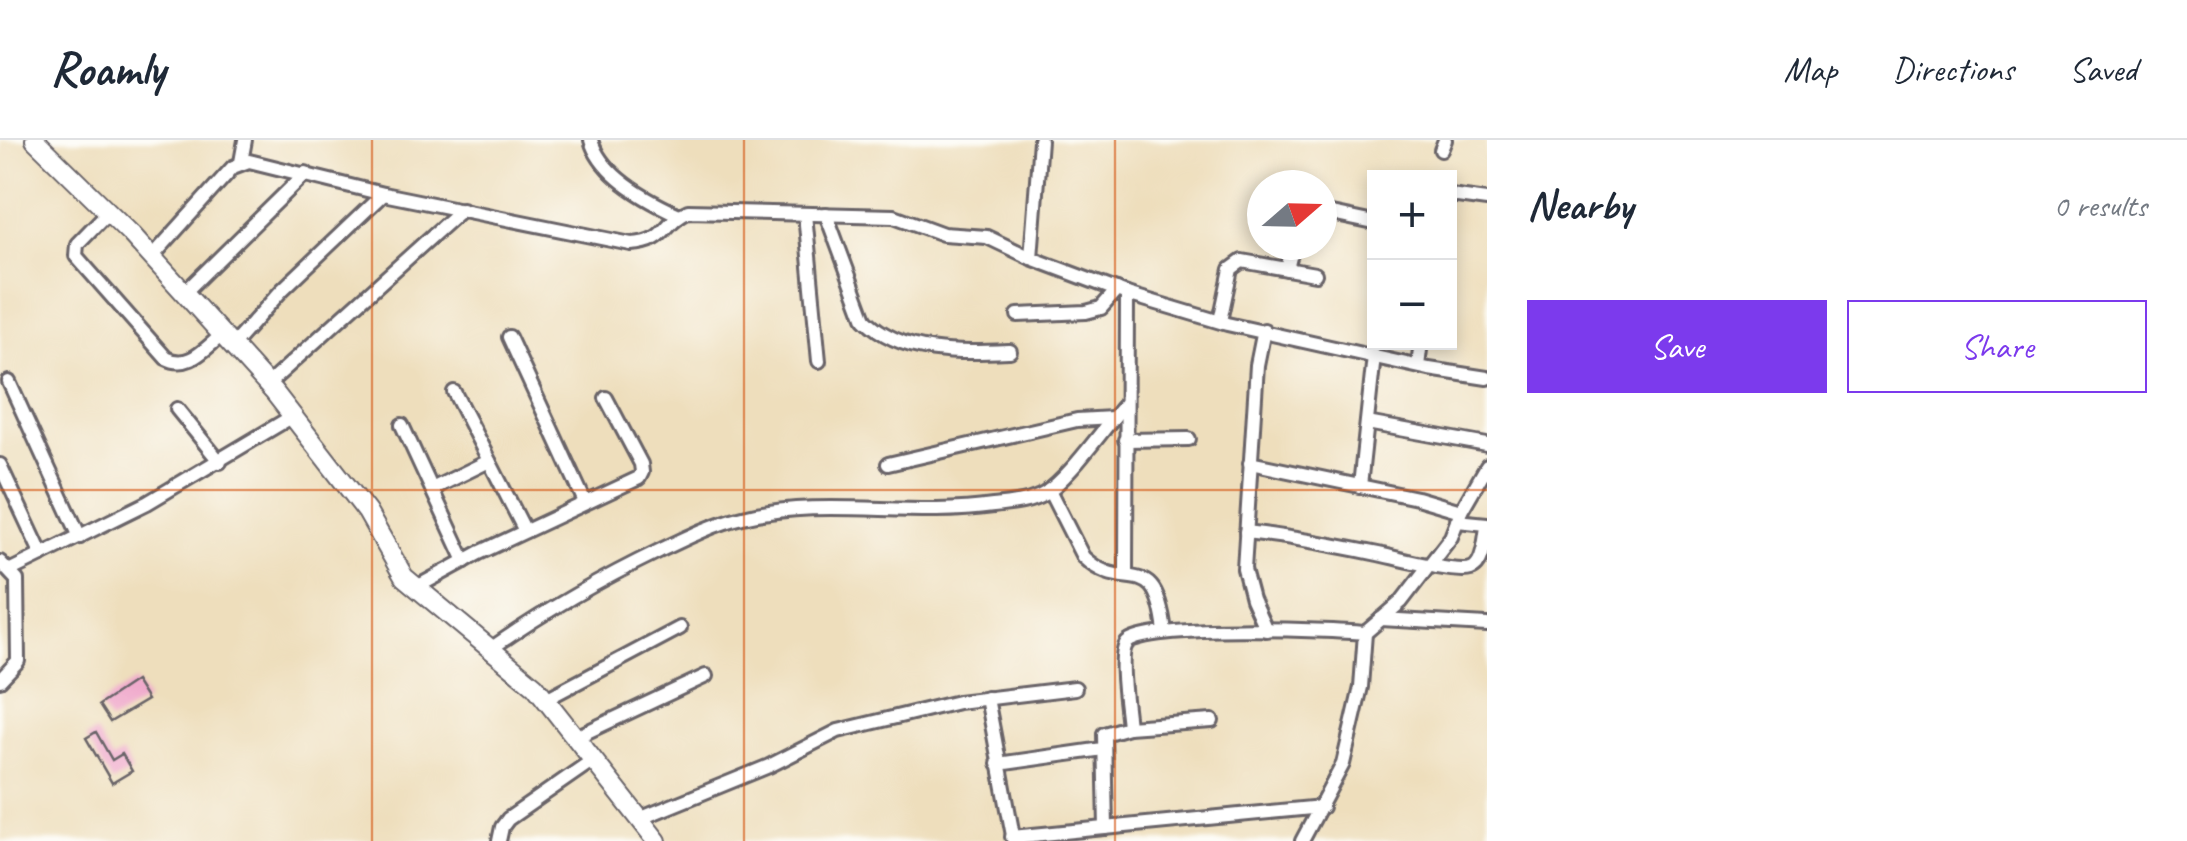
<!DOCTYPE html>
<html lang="en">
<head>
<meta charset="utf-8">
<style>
  body { margin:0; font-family:Caveat,sans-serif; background:#f2f2f3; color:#1f2937 }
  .controls { position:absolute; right:30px; top:30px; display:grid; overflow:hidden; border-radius:0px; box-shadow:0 5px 15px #0003 }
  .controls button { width:90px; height:90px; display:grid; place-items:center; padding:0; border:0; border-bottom:2px solid #e0e1e3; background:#fff; color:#1f2937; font:50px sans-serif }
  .compass { position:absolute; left:1247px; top:30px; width:90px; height:90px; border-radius:50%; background:#fff; box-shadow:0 5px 15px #0003; rotate:70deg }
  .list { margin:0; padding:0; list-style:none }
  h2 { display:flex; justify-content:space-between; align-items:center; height:130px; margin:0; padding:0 40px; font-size:42px }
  h2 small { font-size:32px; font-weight:400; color:#747a83 }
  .actions { display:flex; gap:20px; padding:30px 40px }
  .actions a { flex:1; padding:22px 0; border:2px solid #7c3aed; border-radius:0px; text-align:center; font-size:35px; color:#7c3aed }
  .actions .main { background:#7c3aed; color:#fff }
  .map { position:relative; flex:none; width:1487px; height:701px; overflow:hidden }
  header { display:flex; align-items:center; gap:60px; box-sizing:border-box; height:140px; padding:0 50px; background:#fff; border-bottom:2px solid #e0e1e3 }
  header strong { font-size:48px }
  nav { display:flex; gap:55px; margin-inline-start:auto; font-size:35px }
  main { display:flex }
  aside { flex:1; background:#fff }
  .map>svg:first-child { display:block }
</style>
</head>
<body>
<header>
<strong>Roamly</strong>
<nav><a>Map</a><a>Directions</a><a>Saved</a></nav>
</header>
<main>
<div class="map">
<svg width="1487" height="701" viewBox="0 0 1487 701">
  <rect width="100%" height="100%" fill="#fdfcf7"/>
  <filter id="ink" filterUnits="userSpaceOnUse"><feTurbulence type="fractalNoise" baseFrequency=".01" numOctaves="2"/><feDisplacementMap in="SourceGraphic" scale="20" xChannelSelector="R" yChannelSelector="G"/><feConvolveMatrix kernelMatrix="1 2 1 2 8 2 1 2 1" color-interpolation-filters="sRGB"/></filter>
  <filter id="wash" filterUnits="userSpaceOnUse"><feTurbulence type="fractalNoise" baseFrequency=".0048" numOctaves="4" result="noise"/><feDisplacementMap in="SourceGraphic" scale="40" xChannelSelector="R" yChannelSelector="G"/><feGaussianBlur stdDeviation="2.25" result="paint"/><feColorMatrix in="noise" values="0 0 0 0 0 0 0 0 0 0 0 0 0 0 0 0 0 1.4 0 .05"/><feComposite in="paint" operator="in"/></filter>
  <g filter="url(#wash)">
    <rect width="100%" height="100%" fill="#eedebc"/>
    <g id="blocks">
      <g fill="#f0aacc">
        <polygon points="135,541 147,560 110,582 99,565"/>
        <polygon points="96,592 112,620 122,614 132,631 112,643 86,598"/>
      </g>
    </g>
  </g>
  <g filter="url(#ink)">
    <use href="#blocks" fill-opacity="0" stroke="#696468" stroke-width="2.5"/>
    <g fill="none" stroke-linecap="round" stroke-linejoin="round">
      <g stroke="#696468" stroke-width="18">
        <g id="minor">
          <path d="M 591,0 C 601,36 648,61 679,75"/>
          <polyline points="1441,10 1445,0"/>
          <polyline points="241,22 245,0"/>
          <polyline points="1450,55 1487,60"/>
          <path d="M 108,72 L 77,104 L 76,116 L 166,218 C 189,230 204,209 222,195"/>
          <polyline points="1322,72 1374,83"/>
          <polyline points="805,74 819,221"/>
          <path d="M 826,74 L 865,179 C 901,216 962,213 1010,211"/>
          <path d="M 152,117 L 233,27 L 249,21 L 383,54 L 631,104 C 668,102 662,82 688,71 L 894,76 L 943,94 L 987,97 L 1031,118 L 1127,154 L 1227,184 L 1429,229 L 1487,238"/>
          <polyline points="1031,118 1040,0"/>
          <polyline points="1287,129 1293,105"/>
          <polyline points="184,153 306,33"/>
          <polyline points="1018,175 1086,172 1101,168 1117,150"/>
          <polyline points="1220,181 1231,129 1242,121 1315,134"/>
          <polyline points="1264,190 1257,225 1244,429 1252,459 1266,490"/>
          <polyline points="509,197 585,362"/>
          <polyline points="232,206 282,150 383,54"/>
          <polyline points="1418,226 1421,202"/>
          <polyline points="9,242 80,397"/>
          <polyline points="267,245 462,69"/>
          <polyline points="454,252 525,391"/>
          <polyline points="177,269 220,322"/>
          <polyline points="1367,283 1487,305"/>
          <polyline points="402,285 465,421"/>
          <polyline points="1125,300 1189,299"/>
          <polyline points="1250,323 1417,358 1461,371"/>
          <polyline points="888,324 1077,280 1113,278"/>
          <polyline points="0,325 42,415"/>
          <polyline points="1360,346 1374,216"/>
          <polyline points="432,349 489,321"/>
          <path d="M 1049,350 L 1083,417 C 1126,458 1155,407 1165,492"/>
          <polyline points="1457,381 1487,384"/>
          <path d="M 1246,392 C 1291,397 1334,405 1378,414 C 1397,418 1455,434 1471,429 C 1484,425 1485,398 1487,387"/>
          <polyline points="0,422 17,440 18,521 0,540"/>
          <polyline points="11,430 147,363 293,276"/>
          <polyline points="1126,436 1127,154"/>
          <polyline points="415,448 479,413 639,338 642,332 641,324 606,258"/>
          <polyline points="1381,479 1487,485"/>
          <path d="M 489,510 C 543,472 599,440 659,411 C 686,398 714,384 743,377 C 825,357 910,378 993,366 C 1009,364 1029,363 1044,354 C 1069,339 1104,287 1125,264"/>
          <polyline points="987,558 1014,701"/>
          <polyline points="546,559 680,488"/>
          <path d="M 1128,587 C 1127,570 1117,515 1127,503 C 1144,483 1332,490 1365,493 L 1401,462 L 1451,397 L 1461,371 L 1487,326"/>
          <polyline points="576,597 706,536"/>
          <polyline points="998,624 1103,609"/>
          <polyline points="639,679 769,626 838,591 958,562 1075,548"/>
          <polyline points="1106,688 1104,594 1128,587 1212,581"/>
          <polyline points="1012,697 1322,667"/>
          <polyline points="499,701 502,687 508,679 593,620"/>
          <polyline points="1302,701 1343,624 1361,547 1365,493"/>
        </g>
      </g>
      <g stroke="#696468" stroke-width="22">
        <polyline id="tertiary" points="35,0 132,95 274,252 367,372 404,437 535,546 657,701"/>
      </g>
      <use href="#minor" stroke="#fff" stroke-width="12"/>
      <use href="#tertiary" stroke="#fff" stroke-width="18"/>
    </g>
  </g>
  <path fill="none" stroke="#d45411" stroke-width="2.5" stroke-opacity="0.55" d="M 372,0 L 372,701M 744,0 L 744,701M 1115,0 L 1115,701M 0,350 L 1487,350"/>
</svg>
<div class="controls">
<button>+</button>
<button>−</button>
</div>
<svg class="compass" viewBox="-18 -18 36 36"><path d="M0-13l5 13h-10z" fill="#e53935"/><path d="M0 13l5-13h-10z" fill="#747a83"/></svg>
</div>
<aside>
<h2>Nearby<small>0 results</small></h2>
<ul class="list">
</ul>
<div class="actions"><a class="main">Save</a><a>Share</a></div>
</aside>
</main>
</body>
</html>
